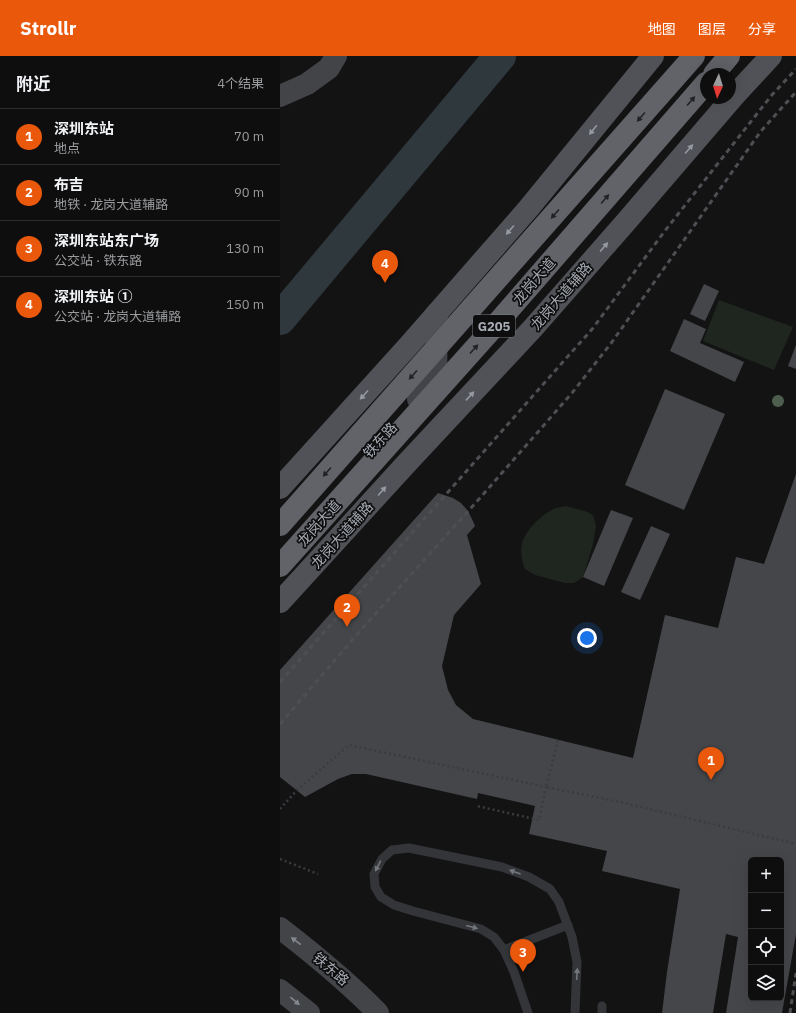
<!DOCTYPE html>
<html lang="zh">
<head>
<meta charset="utf-8">
<style>
  body { margin:0; font-family:"IBM Plex Sans","Noto Sans SC",sans-serif; background:#1c1c1d; color:#f1f3f6 }
  .controls { position:absolute; right:12px; bottom:12px; display:grid; overflow:hidden; border-radius:6px; box-shadow:0 4px 16px #0002 }
  .controls button { width:36px; height:36px; display:grid; place-items:center; padding:0; border:0; border-bottom:1px solid #2e2e2f; background:#0e0e0f; color:#f1f3f6; font:20px sans-serif }
  .compass { position:absolute; left:420px; top:12px; width:36px; height:36px; border-radius:50%; background:#0e0e0f; box-shadow:0 4px 16px #0002; rotate:184deg }
  .you { position:absolute; left:307px; top:582px; width:14px; height:14px; margin:-10px; border:3px solid #fff; border-radius:50%; background:#1a73e8; box-shadow:0 0 0 6px #1a73e833 }
  .badge { display:grid; place-items:center; width:26px; height:26px; border-radius:50%; background:#ea580c; color:#fff; font-size:13px; font-weight:700 }
  .pin { position:absolute; translate:-50% -33px; filter:drop-shadow(0 1px 2px #0008) }
  .pin::after { content:''; position:absolute; top:21px; width:14px; height:12px; background:inherit; clip-path:polygon(0 0,100% 0,50% 100%) }
  .list { margin:0; padding:0; list-style:none }
  h2 { display:flex; justify-content:space-between; align-items:center; height:52px; margin:0; padding:0 16px; font-size:17px }
  h2 small { font-size:13px; font-weight:400; color:#9b9c9e }
  .list li { display:grid; grid-template-columns:26px 1fr auto; gap:12px; align-items:center; box-sizing:border-box; height:56px; padding:0 16px; border-top:1px solid #2e2e2f }
  .list b { display:block; font-size:15px; white-space:nowrap }
  .list p { margin:0; font-size:13px; white-space:nowrap; color:#9b9c9e }
  .list em { font-size:13px; font-style:normal; color:#9b9c9e }
  .icon { flex:none; width:22px; height:22px; fill:none; stroke:currentColor; stroke-width:2; stroke-linecap:round; stroke-linejoin:round }
  .map { position:relative; flex:none; width:516px; height:957px; overflow:hidden }
  header { display:flex; align-items:center; gap:24px; box-sizing:border-box; height:56px; padding:0 20px; background:#ea580c; color:#fff }
  header strong { font-size:19px }
  nav { display:flex; gap:22px; margin-inline-start:auto; font-size:14px }
  main { display:flex }
  aside { flex:1; background:#0e0e0f }
  .map>svg:first-child { display:block }
</style>
</head>
<body>
<header>
<strong>Strollr</strong>
<nav><a>地图</a><a>图层</a><a>分享</a></nav>
</header>
<main>
<aside>
<h2>附近<small>4个结果</small></h2>
<ul class="list">
<li><span class="badge">1</span><div><b>深圳东站</b><p>地点</p></div><em>70 m</em></li>
<li><span class="badge">2</span><div><b>布吉</b><p>地铁 · 龙岗大道辅路</p></div><em>90 m</em></li>
<li><span class="badge">3</span><div><b>深圳东站东广场</b><p>公交站 · 铁东路</p></div><em>130 m</em></li>
<li><span class="badge">4</span><div><b>深圳东站 ①</b><p>公交站 · 龙岗大道辅路</p></div><em>150 m</em></li>
</ul>
</aside>
<div class="map">
<svg width="516" height="957" viewBox="0 0 516 957">
  <rect width="100%" height="100%" fill="#131314"/>
  <g fill="#1f2620">
    <polygon points="439,244 513,271 494,314 423,285"/>
    <path d="M 285,450 L 305,455 L 313,459 L 316,470 L 313,488 L 303,521 L 294,527 L 285,527 L 255,519 L 245,513 C 242,505 240,496 242,488 C 245,474 263,457 276,452 C 279,451 283,451 285,450 Z"/>
  </g>
  <g fill="none" stroke-linecap="round" stroke-linejoin="round">
    <polyline stroke="#2f383d" stroke-width="32" points="0,263 220,0"/>
  </g>
  <g fill="#454649" fill-rule="evenodd">
    <polygon points="424,228 439,235 425,265 410,258"/>
    <polygon points="404,263 426,273 420,287 464,306 455,326 390,295"/>
    <polygon points="516,289 516,313 508,310"/>
    <polygon points="385,333 445,358 404,454 345,429"/>
    <path d="M 516,418 L 516,878 L 502,957 L 446,957 L 458,881 L 446,878 L 433,957 L 382,957 L 387,916 L 400,833 L 322,815 L 327,795 L 249,778 L 255,750 L 198,737 L 197,743 L 86,718 L 72,718 L 58,723 L 25,741 L 0,721 L 0,614 L 158,437 L 173,442 L 181,447 L 188,455 L 192,463 L 195,470 L 187,479 L 201,528 L 174,559 L 162,610 L 168,634 L 176,649 L 193,663 L 353,702 L 385,559 L 438,572 L 456,501 L 484,508 ZM 471,804 L 501,804 L 501,942 L 471,942 Z"/>
    <polygon points="331,454 353,462 324,530 303,521"/>
    <polygon points="371,470 390,478 360,544 341,536"/>
  </g>
  <g fill="none" stroke-linecap="round" stroke-linejoin="round">
    <g stroke="#3a3c40" stroke-width="2.5" stroke-dasharray="2 3" stroke-linecap="butt">
      <polyline points="278,684 266,731 340,746 516,788"/>
      <polyline points="0,753 17,734 69,689 266,731 259,764 197,750"/>
      <polyline points="0,803 38,818"/>
    </g>
    <g stroke="#343539" stroke-width="9">
      <polyline points="224,894 288,869"/>
      <polyline points="248,957 234,916 224,894 214,881 201,873 133,855 114,849 101,841 95,831 94,818 102,803 112,794 129,792 222,811 249,821 270,833 279,846 292,881 297,906 295,957"/>
      <polyline points="322,957 322,950"/>
    </g>
    <g stroke="#424448" stroke-width="22">
      <polyline points="0,40 27,28 49,12 56,0"/>
      <polyline points="138,343 156,323 157,257"/>
      <path d="M 0,872 C 35,899 68,926 98,957"/>
      <polyline points="0,934 29,957"/>
    </g>
    <g stroke="#505257" stroke-width="22">
      <polyline points="0,432 130,288 248,153 373,0"/>
      <polyline points="0,546 126,408 253,272 345,167 454,40 491,0"/>
    </g>
    <g stroke="#616369" stroke-width="22">
      <polyline points="434,18 449,0"/>
      <polyline points="0,510 213,272 426,27"/>
    </g>
    <g stroke="#4d4f53" stroke-width="3" stroke-dasharray="5 4" stroke-linecap="butt">
      <polyline points="0,626 313,272 384,176 491,40 516,13"/>
      <polyline points="0,668 80,575 200,442 292,337 332,286 481,75 516,36"/>
      <polyline points="510,957 516,917"/>
    </g>
    <polyline stroke="#616369" stroke-width="22" points="0,469 414,0"/>
  </g>
  <circle fill="#4e5e4e" cx="498" cy="345" r="6"/>
  <defs><path id="oneway-solid" d="M-6-.8H1V-3.2L6.5 0L1 3.2V.8H-6Z"/></defs>
  <g fill="#232326">
    <use href="#oneway-solid" transform="translate(411 45) rotate(-49)"/>
    <use href="#oneway-solid" transform="translate(361 61) rotate(131)"/>
    <use href="#oneway-solid" transform="translate(325 143) rotate(-49)"/>
    <use href="#oneway-solid" transform="translate(275 158) rotate(131)"/>
    <use href="#oneway-solid" transform="translate(194 293) rotate(-48)"/>
    <use href="#oneway-solid" transform="translate(133 319) rotate(132)"/>
    <use href="#oneway-solid" transform="translate(47 416) rotate(132)"/>
  </g>
  <g fill="#9599a1">
    <use href="#oneway-solid" transform="translate(313 74) rotate(129)"/>
    <use href="#oneway-solid" transform="translate(409 93) rotate(-49)"/>
    <use href="#oneway-solid" transform="translate(230 174) rotate(131)"/>
    <use href="#oneway-solid" transform="translate(324 191) rotate(-49)"/>
    <use href="#oneway-solid" transform="translate(84 339) rotate(132)"/>
    <use href="#oneway-solid" transform="translate(190 340) rotate(-47)"/>
    <use href="#oneway-solid" transform="translate(102 435) rotate(-48)"/>
  </g>
  <g fill="#73767c">
    <use href="#oneway-solid" transform="translate(98 810) rotate(117)"/>
    <use href="#oneway-solid" transform="translate(235 816) rotate(-160)"/>
    <use href="#oneway-solid" transform="translate(192 871) rotate(15)"/>
    <use href="#oneway-solid" transform="translate(297 918) rotate(-87)"/>
  </g>
  <g fill="#83878e">
    <use href="#oneway-solid" transform="translate(16 885) rotate(-143)"/>
    <use href="#oneway-solid" transform="translate(15 945) rotate(40)"/>
  </g>
  <g text-anchor="middle" dominant-baseline="central" stroke-width="3.5" stroke-linejoin="round" paint-order="stroke">
    <rect fill="#0e0e0f" stroke="#787c82" stroke-width="1" x="193" y="259" width="42" height="22" rx="3"/>
    <g font-size="13" font-weight="bold" fill="#a6abb3">
      <text x="214" y="270">G205</text>
    </g>
    <g font-size="14" fill="#a6abb3" stroke="#0e0e0f">
      <text transform="translate(254 225) rotate(-49)">龙岗大道</text>
      <text transform="translate(281 240) rotate(-49)">龙岗大道辅路</text>
      <text transform="translate(100 384) rotate(-48)">铁东路</text>
      <text transform="translate(39 467) rotate(-48)">龙岗大道</text>
      <text transform="translate(62 479) rotate(-48)">龙岗大道辅路</text>
      <text transform="translate(51 913) rotate(41)">铁东路</text>
    </g>
  </g>
</svg>
<div class="controls">
<button>+</button>
<button>−</button>
<button><svg class="icon" aria-label="locate" viewBox="0 0 24 24"><circle cx="12" cy="12" r="6"/><path d="M12 2v4M12 18v4M2 12h4M18 12h4"/></svg></button>
<button><svg class="icon" aria-label="layers" viewBox="0 0 24 24"><path d="M12 4l9 5-9 5-9-5zM3 14l9 5 9-5"/></svg></button>
</div>
<svg class="compass" viewBox="-18 -18 36 36"><path d="M0-13l5 13h-10z" fill="#e53935"/><path d="M0 13l5-13h-10z" fill="#9b9c9e"/></svg>
<div class="you"></div>
<div class="pin badge" style="left:431px;top:724px">1</div>
<div class="pin badge" style="left:67px;top:571px">2</div>
<div class="pin badge" style="left:243px;top:916px">3</div>
<div class="pin badge" style="left:105px;top:227px">4</div>
</div>
</main>
</body>
</html>
